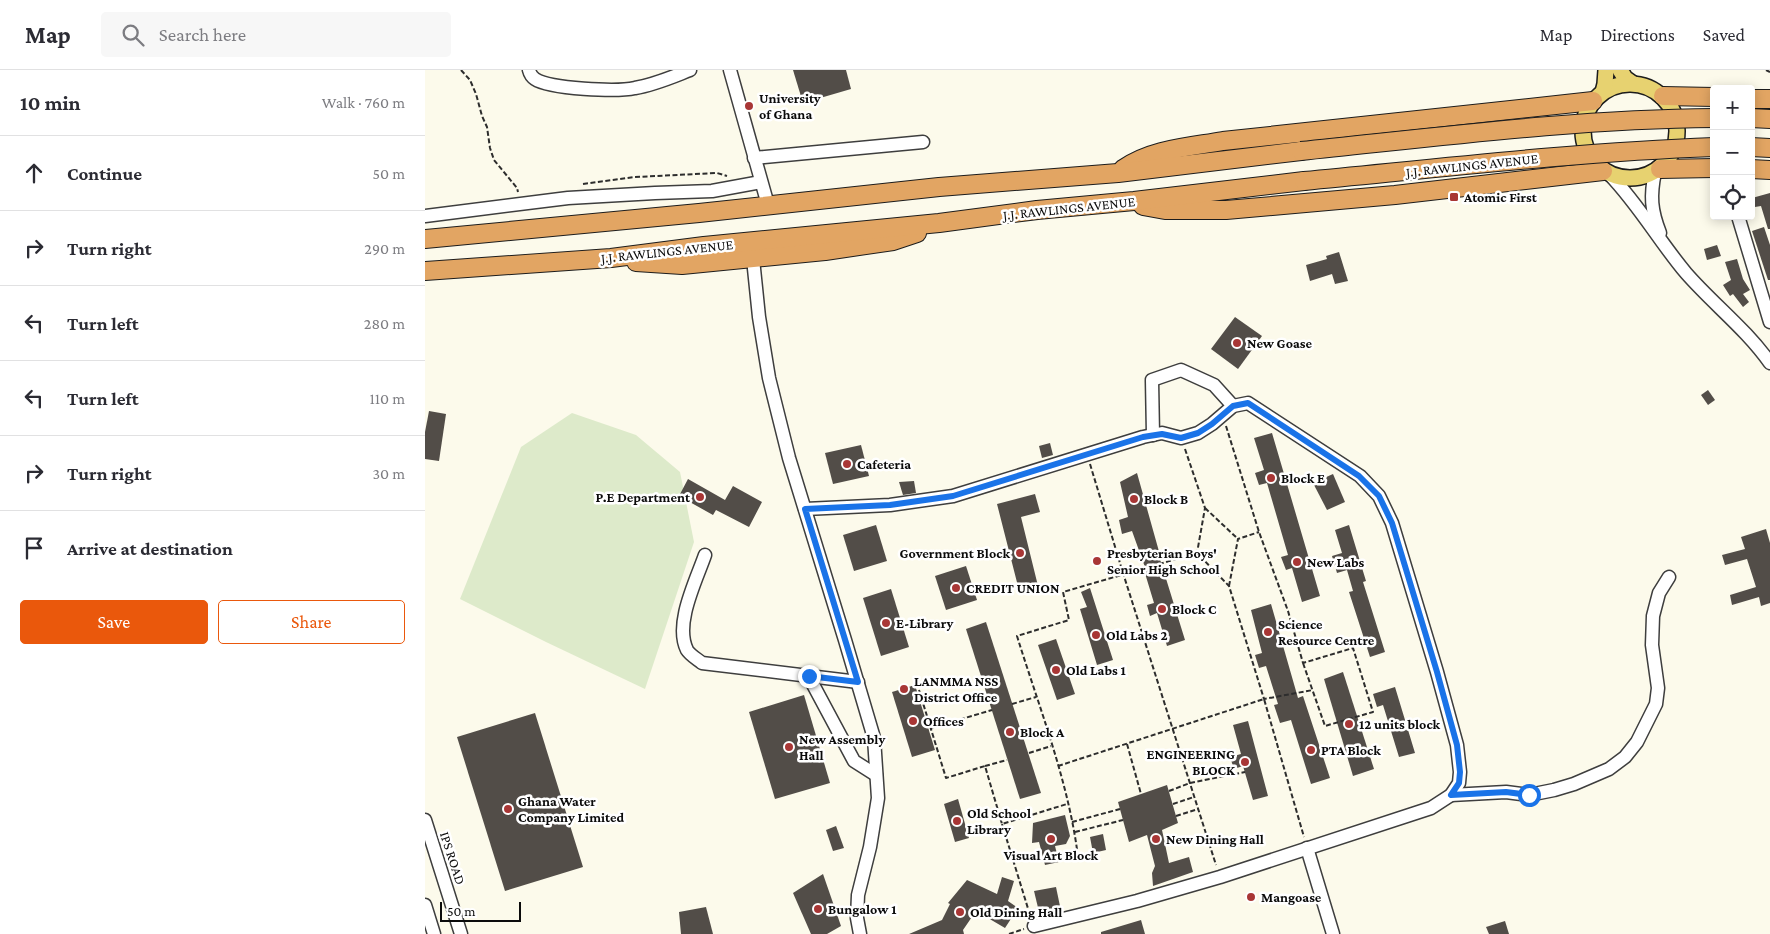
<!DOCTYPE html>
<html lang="en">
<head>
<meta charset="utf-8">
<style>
  body { margin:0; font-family:"Crimson Pro",serif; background:#f7f7f7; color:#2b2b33 }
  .controls { position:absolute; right:15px; top:15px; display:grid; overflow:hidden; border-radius:5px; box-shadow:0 2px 12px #0003 }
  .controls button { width:45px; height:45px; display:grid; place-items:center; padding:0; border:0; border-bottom:1px solid #e1e1e2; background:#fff; color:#2b2b33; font:25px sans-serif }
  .scale { position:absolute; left:15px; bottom:12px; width:81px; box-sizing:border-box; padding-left:5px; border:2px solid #0b0b0b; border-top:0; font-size:14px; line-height:18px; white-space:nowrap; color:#0b0b0b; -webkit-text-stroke:4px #fff; paint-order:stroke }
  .stop { position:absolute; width:15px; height:15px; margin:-11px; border:4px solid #1a73e8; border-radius:50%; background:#fff }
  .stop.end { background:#1a73e8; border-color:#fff; box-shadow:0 1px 5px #0008 }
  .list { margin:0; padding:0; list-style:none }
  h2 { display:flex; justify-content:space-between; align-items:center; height:65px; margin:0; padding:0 20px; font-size:21px }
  h2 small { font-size:16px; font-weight:400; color:#7c7c81 }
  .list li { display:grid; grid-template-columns:32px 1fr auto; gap:15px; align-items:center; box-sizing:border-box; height:75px; padding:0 20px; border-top:1px solid #e1e1e2 }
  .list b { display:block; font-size:19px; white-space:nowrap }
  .list em { font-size:16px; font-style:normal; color:#7c7c81 }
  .actions { display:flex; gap:10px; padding:15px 20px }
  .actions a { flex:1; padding:11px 0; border:1px solid #ea580c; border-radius:5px; text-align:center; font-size:18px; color:#ea580c }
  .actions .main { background:#ea580c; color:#fff }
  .icon { flex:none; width:28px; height:28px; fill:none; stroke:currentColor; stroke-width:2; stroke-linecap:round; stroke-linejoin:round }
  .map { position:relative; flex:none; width:1345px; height:864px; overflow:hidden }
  header { display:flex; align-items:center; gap:30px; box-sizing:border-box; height:70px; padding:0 25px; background:#fff; border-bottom:1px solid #e1e1e2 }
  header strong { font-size:24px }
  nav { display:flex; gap:28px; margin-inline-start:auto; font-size:18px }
  .search { width:350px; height:45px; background:#f7f7f7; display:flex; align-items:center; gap:12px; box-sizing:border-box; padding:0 18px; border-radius:5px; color:#7c7c81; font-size:19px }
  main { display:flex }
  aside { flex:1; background:#fff }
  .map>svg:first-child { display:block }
</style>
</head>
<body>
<header>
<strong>Map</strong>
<div class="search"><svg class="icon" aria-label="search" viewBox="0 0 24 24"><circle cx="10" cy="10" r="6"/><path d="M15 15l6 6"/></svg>Search here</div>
<nav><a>Map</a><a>Directions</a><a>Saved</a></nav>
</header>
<main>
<aside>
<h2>10 min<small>Walk · 760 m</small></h2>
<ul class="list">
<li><svg class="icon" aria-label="ahead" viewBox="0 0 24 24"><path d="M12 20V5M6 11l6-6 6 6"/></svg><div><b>Continue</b></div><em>50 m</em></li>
<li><svg class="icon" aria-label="right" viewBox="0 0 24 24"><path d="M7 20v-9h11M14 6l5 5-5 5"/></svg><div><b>Turn right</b></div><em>290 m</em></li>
<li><svg class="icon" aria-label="left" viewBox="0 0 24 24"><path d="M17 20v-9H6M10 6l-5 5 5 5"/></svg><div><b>Turn left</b></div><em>280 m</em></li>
<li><svg class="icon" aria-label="left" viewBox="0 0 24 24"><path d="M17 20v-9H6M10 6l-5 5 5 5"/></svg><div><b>Turn left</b></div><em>110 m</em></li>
<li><svg class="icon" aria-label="right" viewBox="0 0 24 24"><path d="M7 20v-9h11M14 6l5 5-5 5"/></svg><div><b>Turn right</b></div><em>30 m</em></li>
<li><svg class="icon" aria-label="arrive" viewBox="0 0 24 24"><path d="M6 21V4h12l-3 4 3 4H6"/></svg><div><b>Arrive at destination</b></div></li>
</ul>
<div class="actions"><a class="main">Save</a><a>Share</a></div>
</aside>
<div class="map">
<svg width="1345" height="864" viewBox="0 0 1345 864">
  <rect width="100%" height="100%" fill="#fcfaeb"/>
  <polygon fill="#ddeaca" points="147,343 211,365 255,402 269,472 220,619 121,572 35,529 96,377"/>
  <g fill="#524d48">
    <polygon points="368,0 421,0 426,19 378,33"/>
    <polygon points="1345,123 1345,159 1343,159 1336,136 1330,137 1327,128"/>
    <polygon points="1339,157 1345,175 1345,210 1343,210 1327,161"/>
    <polygon points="1292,175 1296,186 1282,190 1279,179"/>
    <polygon points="914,182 923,211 910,214 907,204 885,211 881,195 902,189 901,186"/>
    <polygon points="1312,189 1318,209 1325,220 1318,224 1324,232 1318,237 1308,224 1305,226 1298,215 1306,210 1300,192"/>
    <polygon points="810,247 837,266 813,299 786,279"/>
    <polygon points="1283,320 1290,330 1283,335 1276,325"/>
    <polygon points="4,341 21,344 14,391 0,389 0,362"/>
    <polygon points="847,363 895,526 877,532 867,498 861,500 856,487 863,485 842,413 834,415 830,403 839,400 829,368"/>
    <polygon points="625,373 628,385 617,388 614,376"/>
    <polygon points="436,375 444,406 408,414 400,383"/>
    <polygon points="712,403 735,485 734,486 760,570 742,576 732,543 725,546 722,535 729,533 719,500 721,500 707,461 697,464 694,450 703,447 695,412"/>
    <polygon points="908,404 920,432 902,440 888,413"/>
    <polygon points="263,409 300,430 308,416 337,432 324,457 291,440 288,445 254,426"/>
    <polygon points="489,411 491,423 478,425 474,412"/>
    <polygon points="610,424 615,442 596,447 614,520 595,524 572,434"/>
    <polygon points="451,455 462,491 429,501 418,465"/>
    <polygon points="924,455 941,511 938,512 960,582 945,587 924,522 928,521 922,500 912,503 907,486 917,483 910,460"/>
    <polygon points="1341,459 1345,473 1345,533 1336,536 1334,527 1307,535 1305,525 1331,517 1322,489 1300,495 1297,485 1320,479 1316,467"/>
    <polygon points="541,496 552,530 521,540 510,506"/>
    <polygon points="665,518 688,590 672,595 655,539 662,537 656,522"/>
    <polygon points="466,519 484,577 456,586 438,528"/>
    <polygon points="846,534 873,628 878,626 905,708 886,714 866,650 855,653 849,635 853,634 841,596 834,598 830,585 837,583 826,540"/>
    <polygon points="561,552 616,723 595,729 541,559"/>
    <polygon points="631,569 650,624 632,630 613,575"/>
    <polygon points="918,602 949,699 928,706 899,609"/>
    <polygon points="490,615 510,680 487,687 467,622"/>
    <polygon points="970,617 990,683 974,687 958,635 952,637 948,624"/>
    <polygon points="379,625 405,713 350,729 324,642"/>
    <polygon points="110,643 158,797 80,821 32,667"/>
    <polygon points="823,651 843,726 828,730 818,696 809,699 805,687 816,684 808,655"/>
    <polygon points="742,715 753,753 737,760 744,793 764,787 768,802 728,816 727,803 730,796 722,765 704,772 693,732"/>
    <polygon points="533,729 544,768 530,772 519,734"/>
    <polygon points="640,745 645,766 641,774 630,776 634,792 620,795 614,772 607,773 608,753"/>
    <polygon points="411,756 419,778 408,781 401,760"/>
    <polygon points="678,764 681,780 668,783 665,767"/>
    <polygon points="398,804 416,856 402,864 386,864 368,823"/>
    <polygon points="577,807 589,811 583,831 593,838 580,858 551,841 538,860 539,864 484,864 517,850 525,834 523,833 542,810 572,824"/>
    <polygon points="631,817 636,841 615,846 609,821"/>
    <polygon points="281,837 288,864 256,864 254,842"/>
    <polygon points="716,850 720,864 676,864 676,862"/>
    <polygon points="1080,851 1084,864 1064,864 1061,857"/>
  </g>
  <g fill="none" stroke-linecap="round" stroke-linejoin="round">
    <g stroke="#3e3e3e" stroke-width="15">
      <g id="minor">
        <path d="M 104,0 C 105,4 107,7 110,9 C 125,19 192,22 210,18 C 229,15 247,7 265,0"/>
        <polyline points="305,0 343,135"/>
        <polyline points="329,88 498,72"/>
        <path d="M 1230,102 C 1225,126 1226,140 1235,163"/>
        <path d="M 1185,105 C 1214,135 1234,171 1261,203 C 1288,234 1321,259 1345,293"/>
        <polyline points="0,146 143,128 230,123 287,121 336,112"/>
        <polyline points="1313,146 1345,252"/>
        <polyline points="328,189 334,247 344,308 364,388 420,570 449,668 453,728 445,777 433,825 432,848 435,864"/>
        <polyline points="728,365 727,310 756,300 789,315 808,336"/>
        <polyline points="380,439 465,435 528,426 718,367 737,363 756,368 773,363 787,354 808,336 823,333 935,406 954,426 967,453 1012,602 1032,675 1035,702 1034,713 1026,725 1006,738 795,807 712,831 609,856"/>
        <path d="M 280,485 C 271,511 249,554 262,580 C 265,585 272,589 277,593 L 433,612"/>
        <polyline points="384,607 429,691 451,705"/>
        <polyline points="1026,725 1081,722 1104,725 1129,720 1149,714 1184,699 1200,687 1212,672 1231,634 1233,618 1227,575 1228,546 1234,523 1244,507"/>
        <polyline points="0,750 36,864"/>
        <polyline points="882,778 908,864"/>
        <polyline points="0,835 9,864"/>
      </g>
    </g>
    <g stroke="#1c1c1c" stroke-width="18">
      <g id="major">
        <polyline points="1195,0 1200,8 1207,13"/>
        <circle cx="1205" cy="61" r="47"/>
        <polyline points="1178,22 1180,14 1181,0"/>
      </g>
    </g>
    <g stroke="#1c1c1c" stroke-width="20">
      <g id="highway">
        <polyline points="1238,26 1289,27"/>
        <polyline points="1326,29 1345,29"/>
        <polyline points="1326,48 1345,49"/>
        <polyline points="1326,77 1345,78"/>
        <path d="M 698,99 C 726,79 764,77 798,71 L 1168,31"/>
        <polyline points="1235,99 1289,98"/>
        <polyline points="1326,99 1345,100"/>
        <polyline points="718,136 740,140 801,140 970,125 1178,101"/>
        <polyline points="0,169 274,143 514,117 693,103 876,81"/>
        <polyline points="211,192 257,195 400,181 468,171 492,163"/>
        <polyline points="0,201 186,188 279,176 514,153 612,140 709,131 879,111"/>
      </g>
    </g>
    <g stroke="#2d2d2d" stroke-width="2" stroke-dasharray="5 2.5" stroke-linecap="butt">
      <polyline points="36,0 45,10 51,24 57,46 62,57 65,78 69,90 92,118 93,122"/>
      <polyline points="1341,0 1345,2"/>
      <polyline points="158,114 210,107 292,103 302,106"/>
      <polyline points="801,356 834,462 863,541 878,593 928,578 948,642 900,656 878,593"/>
      <polyline points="760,379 780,438 772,483 804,516 839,629 888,620"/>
      <polyline points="665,394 698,503 791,795"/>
      <polyline points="780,438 813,469"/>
      <polyline points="804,516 813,469 834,462"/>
      <polyline points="494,620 521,708 560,696 577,754 642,734"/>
      <polyline points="587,634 611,627"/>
      <polyline points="506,658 567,640"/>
      <polyline points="702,674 716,724"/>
      <polyline points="604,683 626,676"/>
      <polyline points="560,696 582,690"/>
      <polyline points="633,696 839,629 879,767"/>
      <polyline points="744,721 765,713 820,702"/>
      <polyline points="748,734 769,727"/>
      <polyline points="751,746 773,739"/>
      <polyline points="647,752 695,739"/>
      <polyline points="577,754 605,845"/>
      <polyline points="650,762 698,750"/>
      <path d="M 653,787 C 644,713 614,637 592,566 L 644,550 L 638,522 L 772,483"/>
      <polyline points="584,864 599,859"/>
    </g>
    <use href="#minor" stroke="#fff" stroke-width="12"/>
    <use href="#major" stroke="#e7d270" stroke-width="15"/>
    <use href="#highway" stroke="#e2a563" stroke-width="18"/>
    <g stroke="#1c1c1c" stroke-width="20" stroke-linecap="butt">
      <g id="highway-bridge">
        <path d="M 876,81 C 1013,67 1151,49 1289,48"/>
        <path d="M 879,111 C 1015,98 1152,82 1289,77"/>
      </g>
    </g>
    <use href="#highway-bridge" stroke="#e2a563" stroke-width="18"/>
  </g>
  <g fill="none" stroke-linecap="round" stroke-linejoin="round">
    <polyline stroke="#1a73e8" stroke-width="6" points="384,606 433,612 380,439 465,435 528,426 718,367 737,364 756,368 773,363 787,354 808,336 823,333 934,406 954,426 967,453 1012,602 1032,675 1035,702 1034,713 1026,725 1081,722 1104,725"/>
  </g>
  <g fill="#a83635" stroke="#fff" stroke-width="2">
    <circle cx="324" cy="36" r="5"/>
    <rect x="1024" y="122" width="10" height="10" rx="2.5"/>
    <circle cx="812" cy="273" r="5"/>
    <circle cx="422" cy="394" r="5"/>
    <circle cx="846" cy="408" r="5"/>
    <circle cx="275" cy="427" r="5"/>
    <circle cx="709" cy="429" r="5"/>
    <circle cx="595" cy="483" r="5"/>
    <circle cx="672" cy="491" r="5"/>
    <circle cx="872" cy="492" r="5"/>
    <circle cx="531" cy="518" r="5"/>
    <circle cx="737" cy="539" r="5"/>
    <circle cx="461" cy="553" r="5"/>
    <circle cx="843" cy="562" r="5"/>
    <circle cx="671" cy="565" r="5"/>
    <circle cx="631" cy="600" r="5"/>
    <circle cx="479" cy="619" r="5"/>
    <circle cx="488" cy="651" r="5"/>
    <circle cx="924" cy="654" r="5"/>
    <circle cx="585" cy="662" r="5"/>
    <circle cx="364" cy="677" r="5"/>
    <circle cx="886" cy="680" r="5"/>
    <circle cx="820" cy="692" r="5"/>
    <circle cx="83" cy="739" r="5"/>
    <circle cx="532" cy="751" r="5"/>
    <circle cx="626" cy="769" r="5"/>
    <circle cx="731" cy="769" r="5"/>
    <circle cx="826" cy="827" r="5"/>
    <circle cx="393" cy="839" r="5"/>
    <circle cx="535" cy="842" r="5"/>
  </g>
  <g text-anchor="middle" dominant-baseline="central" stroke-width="5" stroke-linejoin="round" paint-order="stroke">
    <g font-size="14" font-weight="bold" fill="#0b0b0b" stroke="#fff" text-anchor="start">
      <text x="334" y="28">University<tspan x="334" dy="16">of Ghana</tspan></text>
      <text x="1039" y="127">Atomic First</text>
      <text x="822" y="273">New Goase</text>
      <text x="432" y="394">Cafeteria</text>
      <text x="856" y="408">Block E</text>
      <text x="265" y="427" text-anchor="end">P.E Department</text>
      <text x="719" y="429">Block B</text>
      <text x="585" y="483" text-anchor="end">Government Block</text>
      <text x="682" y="483">Presbyterian Boys'<tspan x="682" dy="16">Senior High School</tspan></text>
      <text x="882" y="492">New Labs</text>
      <text x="541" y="518">CREDIT UNION</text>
      <text x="747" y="539">Block C</text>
      <text x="471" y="553">E-Library</text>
      <text x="853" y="554">Science<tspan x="853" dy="16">Resource Centre</tspan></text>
      <text x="681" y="565">Old Labs 2</text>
      <text x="641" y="600">Old Labs 1</text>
      <text x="489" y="611">LANMMA NSS<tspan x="489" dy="16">District Office</tspan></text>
      <text x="498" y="651">Offices</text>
      <text x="934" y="654">12 units block</text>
      <text x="595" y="662">Block A</text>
      <text x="374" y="669">New Assembly<tspan x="374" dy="16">Hall</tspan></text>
      <text x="896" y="680">PTA Block</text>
      <text x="810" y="684" text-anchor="end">ENGINEERING<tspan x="810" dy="16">BLOCK</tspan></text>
      <text x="93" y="731">Ghana Water<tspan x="93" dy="16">Company Limited</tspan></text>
      <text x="542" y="743">Old School<tspan x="542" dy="16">Library</tspan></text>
      <text x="741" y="769">New Dining Hall</text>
      <text x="626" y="785" text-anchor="middle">Visual Art Block</text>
      <text x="836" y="827">Mangoase</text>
      <text x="403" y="839">Bungalow 1</text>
      <text x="545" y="842">Old Dining Hall</text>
    </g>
    <g font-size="14" fill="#0b0b0b" stroke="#fff">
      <text transform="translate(1047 95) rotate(-6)">J.J. RAWLINGS AVENUE</text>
      <text transform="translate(644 138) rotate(-6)">J.J. RAWLINGS AVENUE</text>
      <text transform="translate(242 181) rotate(-6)">J.J. RAWLINGS AVENUE</text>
      <text transform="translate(28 788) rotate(72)">IPS ROAD</text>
    </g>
  </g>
</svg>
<div class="controls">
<button>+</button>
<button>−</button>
<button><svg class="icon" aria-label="locate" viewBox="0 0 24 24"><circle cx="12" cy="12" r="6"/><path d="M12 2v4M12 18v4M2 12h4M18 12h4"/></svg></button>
</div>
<div class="scale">50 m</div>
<div class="stop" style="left:1104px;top:725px"></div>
<div class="stop end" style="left:384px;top:606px"></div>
</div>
</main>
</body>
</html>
